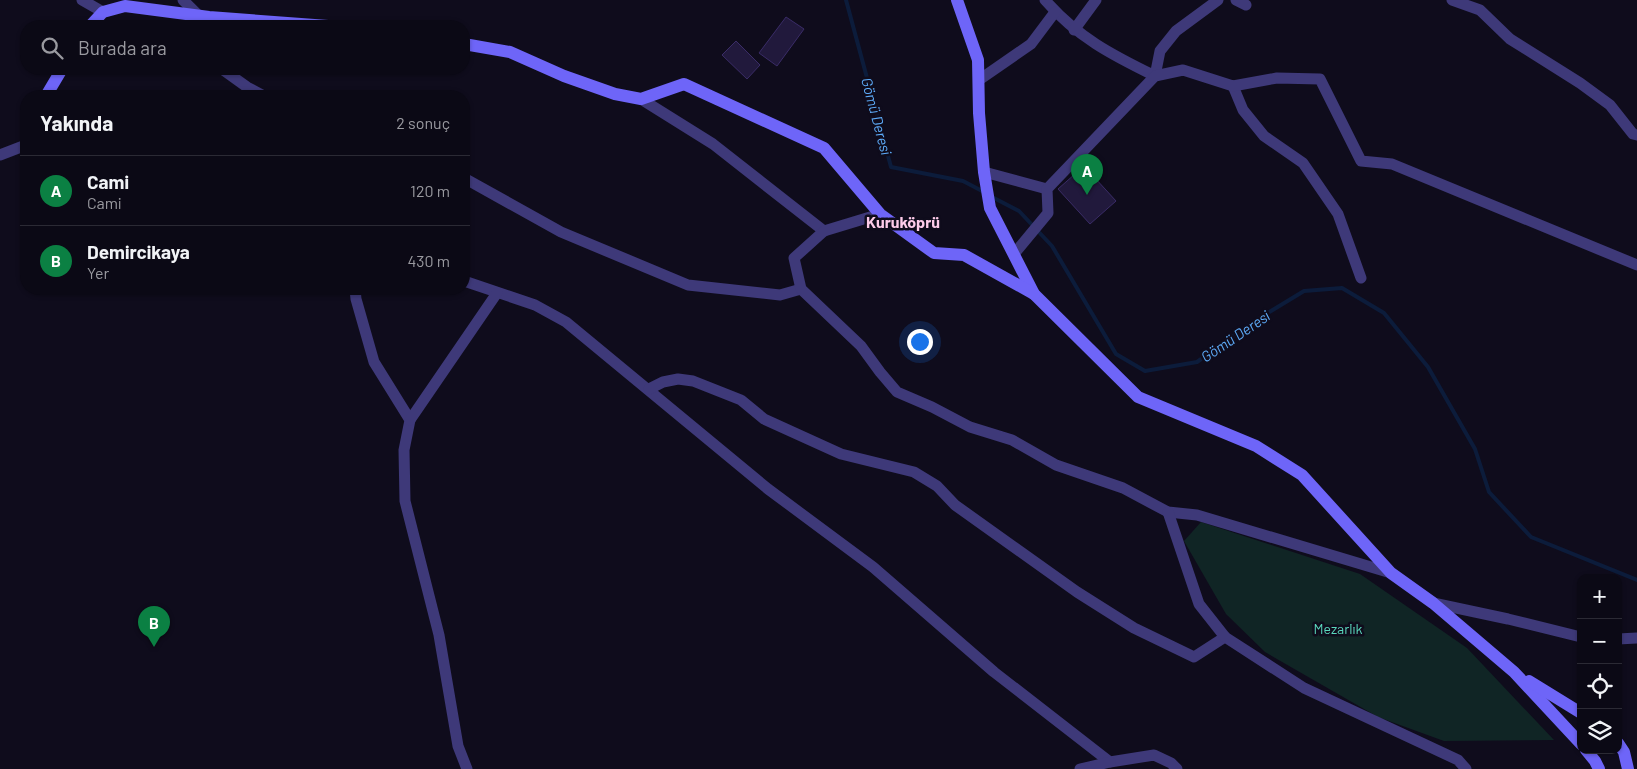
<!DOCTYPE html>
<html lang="tr">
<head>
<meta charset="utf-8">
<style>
  body { margin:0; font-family:Barlow,sans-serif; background:#14121e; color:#f1f3f6 }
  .controls { position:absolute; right:15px; bottom:15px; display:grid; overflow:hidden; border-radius:10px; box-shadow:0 1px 4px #0004 }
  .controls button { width:45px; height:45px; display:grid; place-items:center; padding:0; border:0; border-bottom:1px solid #2b2a34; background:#0b0915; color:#f1f3f6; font:25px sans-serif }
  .you { position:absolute; left:919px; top:341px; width:18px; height:18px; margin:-12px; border:4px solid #fff; border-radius:50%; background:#1a73e8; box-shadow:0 0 0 8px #1a73e833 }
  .badge { display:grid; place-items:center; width:32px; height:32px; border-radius:50%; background:#0b8043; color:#fff; font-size:16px; font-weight:700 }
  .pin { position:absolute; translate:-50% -41px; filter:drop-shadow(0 1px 2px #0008) }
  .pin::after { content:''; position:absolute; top:26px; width:18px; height:15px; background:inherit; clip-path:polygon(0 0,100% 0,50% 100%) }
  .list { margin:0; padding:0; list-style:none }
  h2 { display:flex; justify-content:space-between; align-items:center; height:65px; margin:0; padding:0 20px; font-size:21px }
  h2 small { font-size:16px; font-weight:400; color:#9a9aa0 }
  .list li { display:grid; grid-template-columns:32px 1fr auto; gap:15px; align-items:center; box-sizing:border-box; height:70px; padding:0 20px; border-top:1px solid #2b2a34 }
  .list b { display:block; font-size:19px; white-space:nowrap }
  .list p { margin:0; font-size:16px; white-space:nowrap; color:#9a9aa0 }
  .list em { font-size:16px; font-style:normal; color:#9a9aa0 }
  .icon { flex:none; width:28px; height:28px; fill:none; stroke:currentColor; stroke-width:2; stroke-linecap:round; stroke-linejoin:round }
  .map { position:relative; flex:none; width:1637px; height:769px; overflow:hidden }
  .search { position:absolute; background:#0b0915; box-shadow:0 1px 4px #0004; left:20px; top:20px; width:450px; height:55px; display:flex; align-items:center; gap:12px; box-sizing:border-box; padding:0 18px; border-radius:20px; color:#9a9aa0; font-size:19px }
  .panel { position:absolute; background:#0b0915; box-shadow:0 1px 4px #0004; left:20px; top:90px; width:450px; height:205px; border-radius:20px }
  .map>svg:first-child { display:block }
</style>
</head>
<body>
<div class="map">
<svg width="1637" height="769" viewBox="0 0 1637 769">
  <rect width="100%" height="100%" fill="#0f0c1c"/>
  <polygon fill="#102525" points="1201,522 1360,574 1467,648 1554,740 1444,741 1378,717 1265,652 1226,614 1184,541"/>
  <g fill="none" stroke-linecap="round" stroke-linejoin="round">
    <g stroke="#0c1c3b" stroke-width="4">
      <polyline points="846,0 891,167 963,181 984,192"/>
      <polyline points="990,196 1019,211 1052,246 1116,354 1145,371 1197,362 1253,322 1304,291 1342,288 1384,313 1428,367 1475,449 1489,492 1531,537 1637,580"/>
    </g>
  </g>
  <g fill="#21193c" stroke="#3a2c67">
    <polygon points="786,17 804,29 777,66 759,53"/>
    <polygon points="736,41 760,65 747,79 722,55"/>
    <polygon points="1084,166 1116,201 1090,224 1058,189"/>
  </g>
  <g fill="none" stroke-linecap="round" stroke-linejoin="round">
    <g stroke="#3e3979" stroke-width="11">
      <polyline points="82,0 103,12"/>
      <polyline points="183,0 199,16"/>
      <path d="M 1045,0 C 1077,37 1112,55 1155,76 L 1160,51 L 1176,31 L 1218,0"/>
      <polyline points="1236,0 1246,5"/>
      <polyline points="1452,0 1480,10 1510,39 1580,83 1610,105 1633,134 1637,135"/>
      <polyline points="1074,30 1096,0"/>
      <polyline points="222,69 247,87 264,96"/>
      <polyline points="979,80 1031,44 1055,12"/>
      <polyline points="1233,86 1243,110 1264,136 1303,163 1338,214 1361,278"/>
      <polyline points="641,99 713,144 824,231"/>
      <polyline points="0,155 26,145"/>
      <polyline points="984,172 1047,189"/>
      <polyline points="464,178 561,232 688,285 780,295 801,289"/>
      <polyline points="880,214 824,231 794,258 801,289 861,346 880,372 897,392 932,407 970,427 1012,440 1056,465 1123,488 1168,512 1197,515 1391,573"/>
      <polyline points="1014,254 1048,213 1047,189 1155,76 1183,70 1233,86 1277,78 1320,79 1361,161 1392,164 1637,265"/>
      <polyline points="464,281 535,305 566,322 768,489 873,567 994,672 1110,762 1154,755 1171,763 1177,769"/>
      <polyline points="355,289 356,299 374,362 410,420 404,450 405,501 439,635 458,746 467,769"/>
      <polyline points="649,389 663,382 678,379 693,381 741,400 764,419 841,454 914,472 937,486 955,505 1077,592 1134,628 1194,657 1225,637"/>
      <polyline points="410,420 497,293"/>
      <polyline points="1168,512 1199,604 1225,637 1304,688 1458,760 1466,769"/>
      <polyline points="1433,603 1508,619 1581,637"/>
      <polyline points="1618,639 1637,638"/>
      <polyline points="1080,769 1110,762"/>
    </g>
    <g stroke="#6e65f8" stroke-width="12">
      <polyline points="957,0 978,60 979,113 984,172 990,208 1034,294 1138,397 1256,446 1302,475 1391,573 1433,603 1514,672 1581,744"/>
      <polyline points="90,26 103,12 125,6 209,17 328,26"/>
      <polyline points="464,44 510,52 564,76 615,94 641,99 684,84 824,148 880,214 934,253 964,255 1034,294"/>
      <polyline points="46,96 62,69"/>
      <polyline points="1529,681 1581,713"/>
      <polyline points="1618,743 1624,752 1628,769"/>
      <polyline points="1586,750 1595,761 1599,769"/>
    </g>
  </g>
  <g text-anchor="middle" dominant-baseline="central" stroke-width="5" stroke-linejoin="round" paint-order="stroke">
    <g font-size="14" fill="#5ad8bd" stroke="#0f0c1c">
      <text x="1338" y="628">Mezarlık</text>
    </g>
    <g font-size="15" font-style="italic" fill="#5daaf7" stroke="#0f0c1c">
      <text transform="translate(877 116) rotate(75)">Gömü Deresi</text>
      <text transform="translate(1235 336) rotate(-34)">Gömü Deresi</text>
    </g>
    <g font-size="16" font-weight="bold" fill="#fdcbe9" stroke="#0f0c1c">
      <text x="903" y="221">Kuruköprü</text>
    </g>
  </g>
</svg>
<div class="controls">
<button>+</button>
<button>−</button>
<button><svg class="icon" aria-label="locate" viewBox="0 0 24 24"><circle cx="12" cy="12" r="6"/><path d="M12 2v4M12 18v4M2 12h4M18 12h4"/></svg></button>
<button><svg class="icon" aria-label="layers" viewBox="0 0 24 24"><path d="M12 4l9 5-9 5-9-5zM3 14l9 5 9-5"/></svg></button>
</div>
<div class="you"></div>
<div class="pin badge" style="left:1087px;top:195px">A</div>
<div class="pin badge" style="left:154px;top:647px">B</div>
<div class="search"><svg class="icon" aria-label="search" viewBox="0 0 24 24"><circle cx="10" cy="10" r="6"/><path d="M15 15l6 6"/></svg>Burada ara</div>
<section class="panel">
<h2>Yakında<small>2 sonuç</small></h2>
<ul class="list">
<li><span class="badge">A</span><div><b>Cami</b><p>Cami</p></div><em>120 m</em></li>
<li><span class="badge">B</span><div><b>Demircikaya</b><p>Yer</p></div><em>430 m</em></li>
</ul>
</section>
</div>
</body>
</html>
